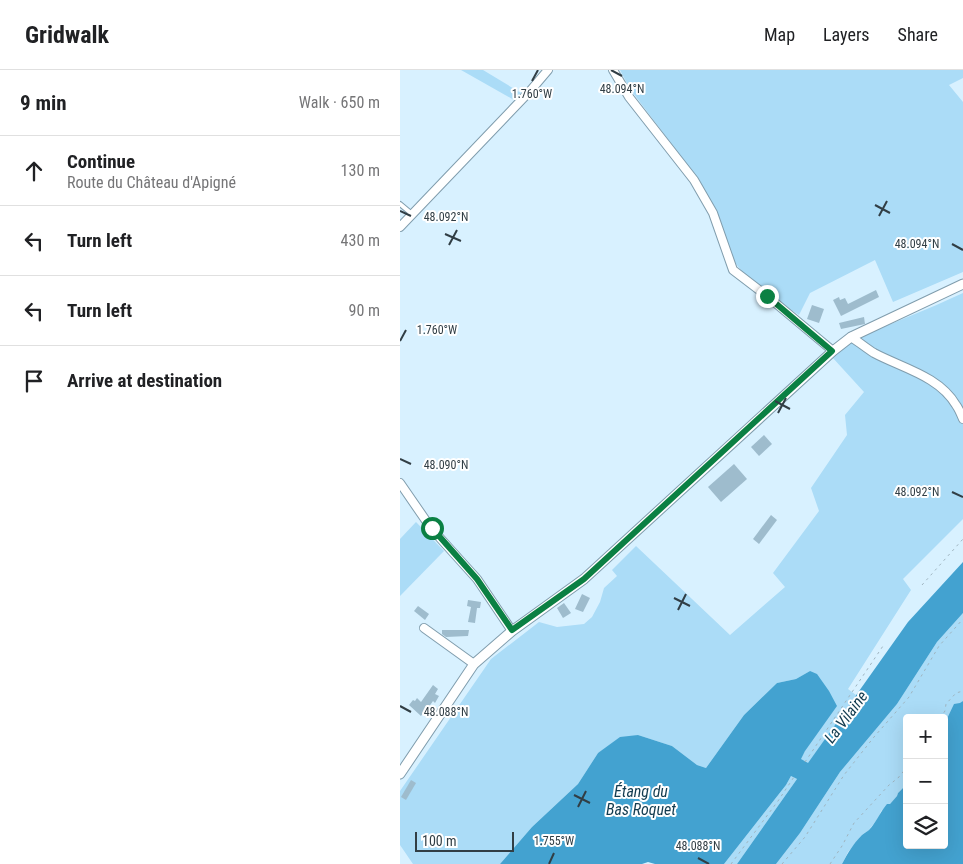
<!DOCTYPE html>
<html lang="en">
<head>
<meta charset="utf-8">
<style>
  body { margin:0; font-family:"Roboto Condensed",sans-serif; background:#f6f6f6; color:#202124 }
  .controls { position:absolute; right:15px; bottom:15px; display:grid; overflow:hidden; border-radius:5px; box-shadow:0 5px 20px #0002 }
  .controls button { width:45px; height:45px; display:grid; place-items:center; padding:0; border:0; border-bottom:1px solid #e0e0e0; background:#fff; color:#202124; font:25px sans-serif }
  .scale { position:absolute; left:15px; bottom:12px; width:99px; box-sizing:border-box; padding-left:5px; border:2px solid #313e45; border-top:0; font-size:14px; line-height:18px; white-space:nowrap; color:#313e45; -webkit-text-stroke:4px #fff; paint-order:stroke }
  .stop { position:absolute; width:15px; height:15px; margin:-11px; border:4px solid #0b8043; border-radius:50%; background:#fff }
  .stop.end { background:#0b8043; border-color:#fff; box-shadow:0 1px 5px #0008 }
  .list { margin:0; padding:0; list-style:none }
  h2 { display:flex; justify-content:space-between; align-items:center; height:65px; margin:0; padding:0 20px; font-size:21px }
  h2 small { font-size:16px; font-weight:400; color:#757577 }
  .list li { display:grid; grid-template-columns:32px 1fr auto; gap:15px; align-items:center; box-sizing:border-box; height:70px; padding:0 20px; border-top:1px solid #e0e0e0 }
  .list b { display:block; font-size:19px; white-space:nowrap }
  .list p { margin:0; font-size:16px; white-space:nowrap; color:#757577 }
  .list em { font-size:16px; font-style:normal; color:#757577 }
  .icon { flex:none; width:28px; height:28px; fill:none; stroke:currentColor; stroke-width:2; stroke-linecap:round; stroke-linejoin:round }
  .map { position:relative; flex:none; width:563px; height:794px; overflow:hidden }
  header { display:flex; align-items:center; gap:30px; box-sizing:border-box; height:70px; padding:0 25px; background:#fff; border-bottom:1px solid #e0e0e0 }
  header strong { font-size:24px }
  nav { display:flex; gap:28px; margin-inline-start:auto; font-size:18px }
  main { display:flex }
  aside { flex:1; background:#fff }
  .map>svg:first-child { display:block }
</style>
</head>
<body>
<header>
<strong>Gridwalk</strong>
<nav><a>Map</a><a>Layers</a><a>Share</a></nav>
</header>
<main>
<aside>
<h2>9 min<small>Walk · 650 m</small></h2>
<ul class="list">
<li><svg class="icon" aria-label="ahead" viewBox="0 0 24 24"><path d="M12 20V5M6 11l6-6 6 6"/></svg><div><b>Continue</b><p>Route du Château d'Apigné</p></div><em>130 m</em></li>
<li><svg class="icon" aria-label="left" viewBox="0 0 24 24"><path d="M17 20v-9H6M10 6l-5 5 5 5"/></svg><div><b>Turn left</b></div><em>430 m</em></li>
<li><svg class="icon" aria-label="left" viewBox="0 0 24 24"><path d="M17 20v-9H6M10 6l-5 5 5 5"/></svg><div><b>Turn left</b></div><em>90 m</em></li>
<li><svg class="icon" aria-label="arrive" viewBox="0 0 24 24"><path d="M6 21V4h12l-3 4 3 4H6"/></svg><div><b>Arrive at destination</b></div></li>
</ul>
</aside>
<div class="map">
<svg width="563" height="794" viewBox="0 0 563 794">
  <rect width="100%" height="100%" fill="#d8f1ff"/>
  <g fill="#abdcf7">
    <polygon points="61,0 83,0 121,23 114,30"/>
    <polygon points="220,0 563,0 563,8 549,15 563,32 563,202 493,232 475,190 410,223 399,245 371,227 344,204 332,189 314,139 292,101 230,19"/>
    <path d="M 563,223 L 563,449 L 503,509 L 511,520 L 448,619 L 456,625 L 408,694 L 400,689 L 405,681 L 410,601 L 396,609 L 377,613 L 344,645 L 306,698 L 297,695 L 272,676 L 238,665 L 198,683 L 178,714 L 132,757 L 100,794 L 13,794 L 0,775 L 0,721 L 91,589 L 139,552 L 157,557 L 184,554 L 192,547 L 200,532 L 204,518 L 217,506 L 212,500 L 236,476 L 330,565 L 385,517 L 373,503 L 419,441 L 411,418 L 447,365 L 445,345 L 464,322 L 432,287 C 456,265 481,259 510,246 C 528,239 545,231 563,223 Z"/>
    <polygon points="16,452 44,481 0,526 0,469"/>
    <polygon points="563,543 563,631 548,648 544,655 544,648 507,648 507,711 503,718 498,723 497,726 490,734 481,741 479,747 468,761 463,764 448,782 442,794 376,794 400,763 440,702 497,634 537,572"/>
    <polygon points="391,706 397,709 337,794 324,794 386,715"/>
  </g>
  <g fill="#43a2d0">
    <polygon points="563,492 563,543 537,572 497,634 440,702 400,763 376,794 337,794 397,709 391,706 386,715 324,794 255,794 248,792 242,794 100,794 132,757 178,714 198,683 220,667 238,665 272,676 297,695 306,698 344,645 377,613 396,609 410,601 417,604 429,621 437,636 405,681 401,689 408,693 508,552"/>
    <path d="M 563,631 L 563,794 L 442,794 C 448,783 453,774 462,765 C 464,763 467,762 469,760 C 476,753 480,742 487,734 L 490,734 L 497,726 L 498,723 L 503,718 L 507,711 L 507,775 L 544,775 L 544,655 L 554,634 L 560,633 Z"/>
  </g>
  <g fill="#9ebccd">
    <polygon points="476,220 479,227 441,246 433,230 439,227 440,230 445,228 448,234"/>
    <polygon points="412,235 424,239 419,253 407,249"/>
    <polygon points="464,247 465,254 441,259 439,253"/>
    <polygon points="364,365 372,374 359,386 351,377"/>
    <polygon points="334,394 347,409 321,432 308,417"/>
    <polygon points="371,445 377,450 359,474 353,469"/>
    <polygon points="182,524 190,528 183,542 175,539"/>
    <polygon points="68,530 81,532 80,538 77,538 75,553 68,552 71,537 67,536"/>
    <polygon points="164,533 171,543 163,548 157,538"/>
    <polygon points="18,536 29,544 25,550 14,541"/>
    <polygon points="42,560 69,560 68,566 46,567 42,564"/>
    <polygon points="33,615 38,619 35,624 39,626 35,633 33,631 26,641 25,640 21,646 9,635 13,630 15,631 17,628 21,632"/>
    <polygon points="11,710 16,713 6,730 1,727"/>
  </g>
  <g fill="none" stroke-linecap="round" stroke-linejoin="round">
    <g stroke="#809dad" stroke-width="6">
      <polyline id="service" points="0,134 12,144"/>
    </g>
    <g stroke="#809dad" stroke-width="10">
      <g id="minor">
        <polyline points="213,0 229,27 294,110 313,143 333,200 367,226 433,281"/>
        <polyline points="0,157 131,20 148,0"/>
        <path d="M 451,267 C 459,272 466,278 474,283 C 502,298 539,306 556,335 C 559,339 561,344 563,349"/>
        <polyline points="0,413 31,458 77,509 112,561"/>
        <polyline points="24,558 74,594"/>
      </g>
    </g>
    <g stroke="#809dad" stroke-width="11">
      <polyline id="tertiary" points="0,704 74,594 112,561 184,509 433,281 451,267 563,214"/>
    </g>
    <g stroke="#9fb4bf" stroke-width="1" stroke-dasharray="2.5 4" stroke-linecap="butt">
      <polyline points="522,515 563,469"/>
      <polyline points="540,648 545,641 546,634 556,623 563,621"/>
      <polyline points="405,692 483,576"/>
      <polyline points="331,794 378,731 394,707"/>
      <polyline points="382,794 405,767 444,705 474,667 509,627 539,576 563,549"/>
      <polyline points="430,794 442,776 454,753 489,715 498,708 507,697"/>
    </g>
    <use href="#service" stroke="#fff" stroke-width="4"/>
    <use href="#minor" stroke="#fff" stroke-width="8"/>
    <use href="#tertiary" stroke="#fff" stroke-width="9"/>
  </g>
  <g fill="none" stroke-linecap="round" stroke-linejoin="round">
    <polyline stroke="#0b8043" stroke-width="6" points="32,458 77,509 112,560 184,509 432,281 367,226"/>
  </g>
  <path fill="none" stroke="#313e45" stroke-width="2" d="M 211,0 L 222,6M 132,11 L 138,0M 475,135 L 490,143M 0,141 L 11,146M 479,146 L 487,131M 45,164 L 61,171M 552,174 L 563,180M 49,175 L 57,160M 0,271 L 6,260M 375,331 L 390,339M 378,343 L 386,328M 0,389 L 11,394M 552,422 L 563,427M 274,528 L 290,536M 278,540 L 286,524M 0,636 L 11,642M 174,725 L 190,733M 178,737 L 186,721M 298,788 L 309,794M 149,794 L 154,783"/>
  <g text-anchor="middle" dominant-baseline="central" stroke-width="4" stroke-linejoin="round" paint-order="stroke">
    <g font-size="16" font-style="italic" fill="#123b4f" stroke="#fff">
      <text transform="translate(446 647) rotate(-53)">La Vilaine</text>
      <text x="241" y="721">Étang du<tspan x="241" dy="18">Bas Roquet</tspan></text>
    </g>
  </g>
  <g font-size="12" text-anchor="middle" fill="#313e45" stroke="#fff" stroke-width="4" stroke-linejoin="round" paint-order="stroke">
    <text x="222" y="23">48.094°N</text>
    <text x="132" y="28">1.760°W</text>
    <text x="46" y="151">48.092°N</text>
    <text x="517" y="178">48.094°N</text>
    <text x="37" y="264">1.760°W</text>
    <text x="46" y="399">48.090°N</text>
    <text x="517" y="426">48.092°N</text>
    <text x="46" y="646">48.088°N</text>
    <text x="154" y="775">1.755°W</text>
    <text x="298" y="780">48.088°N</text>
  </g>
</svg>
<div class="controls">
<button>+</button>
<button>−</button>
<button><svg class="icon" aria-label="layers" viewBox="0 0 24 24"><path d="M12 4l9 5-9 5-9-5zM3 14l9 5 9-5"/></svg></button>
</div>
<div class="scale">100 m</div>
<div class="stop" style="left:32px;top:458px"></div>
<div class="stop end" style="left:367px;top:226px"></div>
</div>
</main>
</body>
</html>
